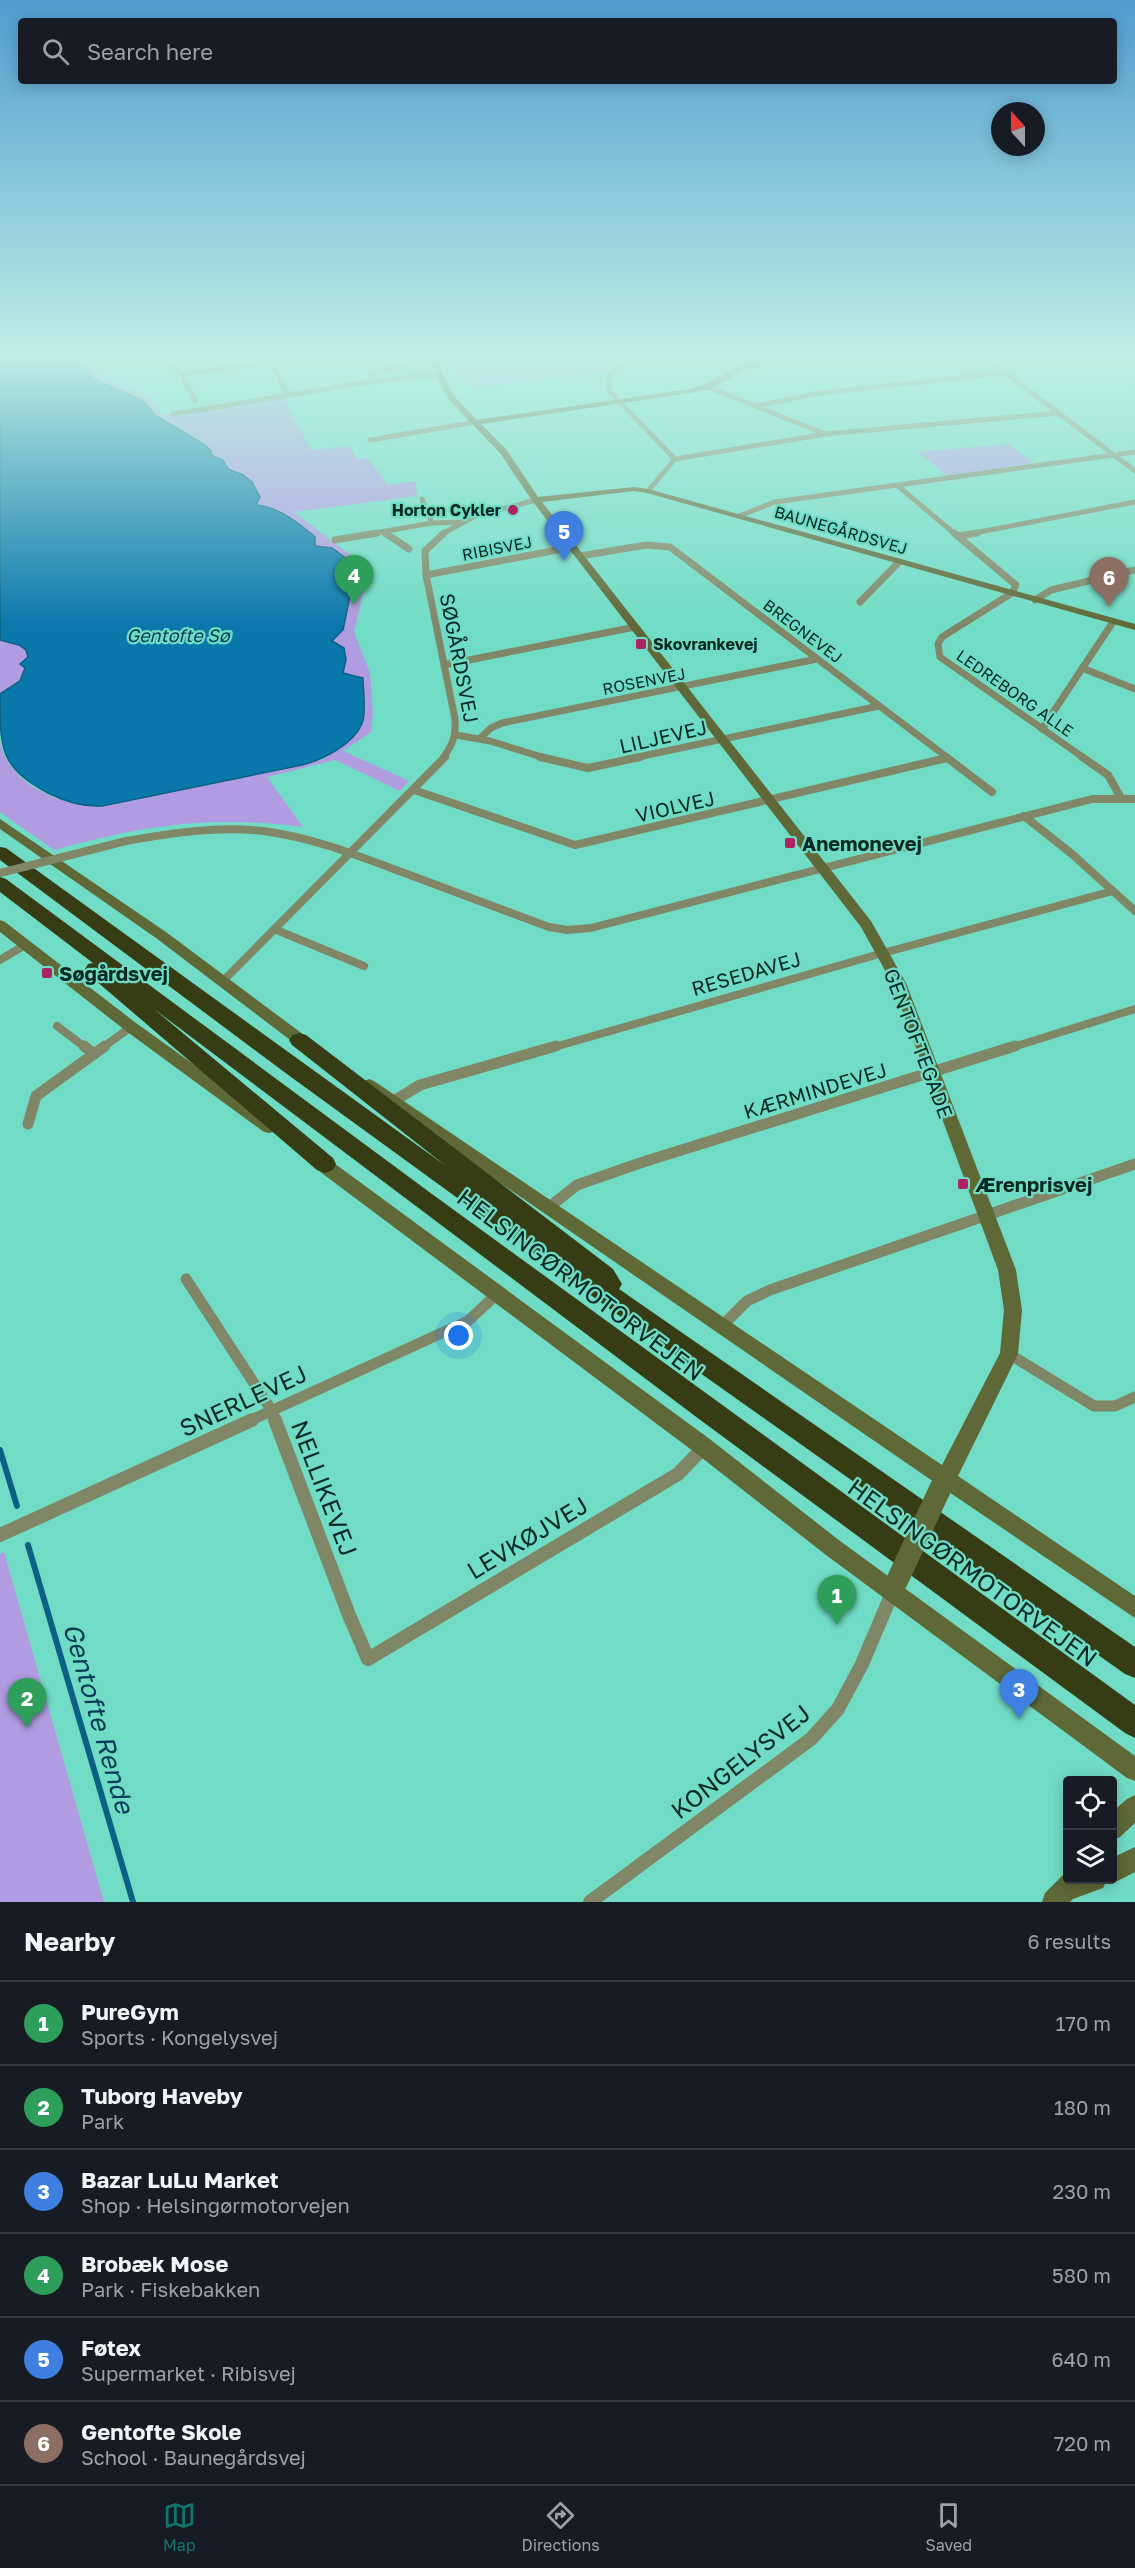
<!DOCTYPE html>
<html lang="en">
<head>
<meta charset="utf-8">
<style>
  body { margin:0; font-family:"Golos Text",sans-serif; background:#20242c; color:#f1f3f6 }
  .controls { position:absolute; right:18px; bottom:18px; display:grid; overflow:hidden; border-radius:6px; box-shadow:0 3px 15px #0003 }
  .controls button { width:54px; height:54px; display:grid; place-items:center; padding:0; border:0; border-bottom:2px solid #363941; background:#171b24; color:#f1f3f6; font:30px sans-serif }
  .compass { position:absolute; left:991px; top:102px; width:54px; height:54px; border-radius:50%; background:#171b24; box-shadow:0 3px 15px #0003; rotate:339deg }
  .you { position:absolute; left:459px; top:1336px; width:21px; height:21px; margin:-15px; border:4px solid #fff; border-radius:50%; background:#1a73e8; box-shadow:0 0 0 9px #1a73e833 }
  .badge { display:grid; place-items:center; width:39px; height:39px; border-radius:50%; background:#0f766e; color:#fff; font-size:20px; font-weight:700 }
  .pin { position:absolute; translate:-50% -50px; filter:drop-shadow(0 2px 3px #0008) }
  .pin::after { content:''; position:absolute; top:32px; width:21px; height:18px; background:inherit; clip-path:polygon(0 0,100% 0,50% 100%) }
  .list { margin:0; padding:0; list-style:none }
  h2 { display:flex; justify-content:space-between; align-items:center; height:78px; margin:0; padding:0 24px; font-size:26px }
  h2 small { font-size:20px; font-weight:400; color:#9ea1a6 }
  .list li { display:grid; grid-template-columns:39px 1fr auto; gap:18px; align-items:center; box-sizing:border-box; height:84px; padding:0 24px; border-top:2px solid #363941 }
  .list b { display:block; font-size:22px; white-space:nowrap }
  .list p { margin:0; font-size:20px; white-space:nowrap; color:#9ea1a6 }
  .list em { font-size:20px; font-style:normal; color:#9ea1a6 }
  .icon { flex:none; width:33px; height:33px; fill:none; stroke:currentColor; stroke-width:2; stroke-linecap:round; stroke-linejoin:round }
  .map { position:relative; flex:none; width:1135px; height:1902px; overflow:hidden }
  .search { position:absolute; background:#171b24; box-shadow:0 3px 15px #0003; left:18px; right:18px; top:18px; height:66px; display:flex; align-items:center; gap:15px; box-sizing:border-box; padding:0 21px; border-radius:6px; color:#9ea1a6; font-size:22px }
  .sheet { height:582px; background:#171b24 }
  nav { display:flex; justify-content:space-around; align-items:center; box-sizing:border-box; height:84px; border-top:2px solid #363941; background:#171b24; font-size:16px; color:#9ea1a6 }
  nav a { display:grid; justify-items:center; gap:3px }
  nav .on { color:#0f766e }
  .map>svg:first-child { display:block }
</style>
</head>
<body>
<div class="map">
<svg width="1135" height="1902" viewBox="0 0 1135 1902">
  <rect width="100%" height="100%" fill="#71dcc5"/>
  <g fill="#b19be1">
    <path d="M 73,359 L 82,359 L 111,381 L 150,399 L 161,415 L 282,396 L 311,450 L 349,446 L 357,459 L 367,458 L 388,485 L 415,481 L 417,496 L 294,512 L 358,561 L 366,581 L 354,632 L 370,673 L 373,713 L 371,732 L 343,751 L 409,781 L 400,791 L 335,760 L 267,777 L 303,827 C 210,815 143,825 54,850 L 0,812 L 0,740 C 5,783 63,808 102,806 L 321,760 C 332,755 360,732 362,721 C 364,707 363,691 363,678 L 342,673 L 346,659 L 344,648 L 332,641 L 343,630 L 353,582 L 353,575 L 343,571 L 351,563 L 350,561 L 332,549 L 315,546 L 315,537 L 256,505 L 260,497 L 254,484 L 228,469 L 226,463 L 218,457 L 210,455 L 205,445 L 155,415 L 144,401 L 89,377 L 88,372 Z"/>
    <polygon points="443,359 621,359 605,372 515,381 515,382 476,388 469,380 459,380 446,361"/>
    <polygon points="1008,444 1034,463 948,476 918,452"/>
    <polygon points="0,640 19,645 26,650 28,657 21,663 25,669 20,682 0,694"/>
    <polygon points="4,1552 104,1902 0,1902 0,1554"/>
  </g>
  <path fill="#0b78ac" stroke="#0a6183" stroke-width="1.5" d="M 0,359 L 73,359 L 88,372 L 89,377 L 144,401 L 155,415 L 205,445 L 211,451 L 211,455 L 223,460 L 228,469 L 243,475 L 252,482 L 260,497 L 256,505 C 277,506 299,523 315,537 L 315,546 L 332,548 L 350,561 L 351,563 L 344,571 L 353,575 L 353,582 L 343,630 L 332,641 L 344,648 L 346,659 L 343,673 L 363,678 C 363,691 366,707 363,720 C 357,743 322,760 302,765 L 102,806 C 82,807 66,802 48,793 C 0,767 0,750 0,694 L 20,681 L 25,668 L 20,664 L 28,657 L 26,650 L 19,645 L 0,640 Z"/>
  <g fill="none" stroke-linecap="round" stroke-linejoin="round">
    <g stroke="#0a6183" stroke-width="6">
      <polyline points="0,1450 17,1506"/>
      <polyline points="28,1545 133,1902"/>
    </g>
    <g stroke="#808767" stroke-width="5">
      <polyline points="163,359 181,374 195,401"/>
      <polyline points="269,359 288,395"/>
      <polyline points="627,359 610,375 609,391 675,459 648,491"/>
      <polyline points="743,359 742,362 748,367"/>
      <polyline points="987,359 1135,471"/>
      <polyline points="181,374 265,363 338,359"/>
      <polyline points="375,381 371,375 374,372 432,360"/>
      <polyline points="708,387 825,434"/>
      <polyline points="756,406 820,393 1005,373"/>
      <polyline points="173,414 375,381 438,375"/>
      <polyline points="370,440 476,422"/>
      <polyline points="675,459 826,434 1058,413"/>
      <polyline points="898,486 955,534"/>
      <polyline points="422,499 432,523"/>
      <polyline points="739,516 775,502 1135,452"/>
      <polyline points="384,532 387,534"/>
      <polyline points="369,534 432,523 462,522"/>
      <polyline points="442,534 475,516 536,500"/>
      <polyline points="969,534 1135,502"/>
    </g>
    <g stroke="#808767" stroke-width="7">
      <polyline points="385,533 409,549"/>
      <polyline points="954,533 1016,585 1012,593 942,637 938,644 940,657 1084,758"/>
      <polyline points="959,536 977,533"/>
      <polyline points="335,540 377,533"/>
      <polyline points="580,556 646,545 670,547 948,758"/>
      <polyline points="426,575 573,547"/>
      <polyline points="1035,600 1051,590 1135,570"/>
      <polyline points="860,602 899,562"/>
      <polyline points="444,665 635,627"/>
      <polyline points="1082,668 1135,689"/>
      <polyline points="1042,729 1113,622"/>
      <polyline points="456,735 490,741 545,758"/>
      <polyline points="480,738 491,728 502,723 817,659"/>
      <path d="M 443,758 C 453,744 456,736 455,719 L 426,575 L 425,551 L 444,533"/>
      <polyline points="633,758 879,706"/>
    </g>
    <g stroke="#808767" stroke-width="8">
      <polyline points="540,757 588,768 640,757"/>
      <polyline points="946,757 992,792"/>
      <polyline points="1082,757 1108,775 1121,798"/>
      <polyline points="414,790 575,845 947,758"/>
      <polyline points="1024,816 1072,854 1135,911"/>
      <path d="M 126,841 C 171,833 217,826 263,831 C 310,837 354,854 399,871 C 449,890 499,908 549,927 L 567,930 L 591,928 L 1092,799 L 1135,799"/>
      <polyline points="274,929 364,966"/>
      <polyline points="0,960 25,945"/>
      <polyline points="222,982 445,757"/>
      <polyline points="57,1026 86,1048"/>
      <polyline points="102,1048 131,1027"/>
      <polyline points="551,1048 883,953 1113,891"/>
      <polyline points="1010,1048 1135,1009"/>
    </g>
    <g stroke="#808767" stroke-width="11">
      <polyline points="84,1046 94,1054"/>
      <polyline points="394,1101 420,1085 556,1046"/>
      <polyline points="28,1124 36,1096 105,1046"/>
      <polyline points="548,1208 577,1185 643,1162 1015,1046"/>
      <polyline points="186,1279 272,1411 276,1421"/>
      <polyline points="722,1326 747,1301 770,1290 1135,1164"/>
      <polyline points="1009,1354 1094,1406 1115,1406 1135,1397"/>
      <polyline points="249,1421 468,1321 497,1294"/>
    </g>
    <g stroke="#808767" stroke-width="14">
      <polyline points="275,1420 349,1615 368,1659 678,1474 704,1447"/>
      <polyline points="0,1535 252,1420"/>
      <polyline points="590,1902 811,1739 838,1709 862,1664 893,1591"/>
    </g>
    <g fill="#5f6837" fill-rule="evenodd">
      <path d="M 428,359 L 435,359 L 454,396 L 477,420 L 690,389 C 708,385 720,375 737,368 C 756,360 782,359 802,359 L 742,371 L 711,389 L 690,393 L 481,424 L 506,449 L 538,497 L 634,487 L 648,489 L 1135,624 L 1135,630 L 647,493 L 634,491 L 542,502 L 871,921 L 906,983 L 1016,1270 L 1022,1310 L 1018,1354 L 958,1476 L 1135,1596 L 1135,1618 L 949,1492 L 942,1496 L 935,1493 L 932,1486 L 934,1482 L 364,1089 L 361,1085 L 364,1081 L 369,1079 L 374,1081 L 942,1465 L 1000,1353 L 1004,1310 L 998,1270 L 892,983 L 861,927 L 533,502 L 500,453 L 448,399 Z"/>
      <polygon points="0,819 166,932 312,1041 314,1045 312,1049 302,1049 156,938 0,829"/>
      <polygon points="0,920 5,922 136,1023 274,1122 277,1127 274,1132 269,1133 264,1132 126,1031 0,932"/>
      <polygon points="317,1153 323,1155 711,1440 840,1541 1135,1756 1135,1781 1127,1778 826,1555 697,1454 311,1165 309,1160 311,1155"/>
      <polygon points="1135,1795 1135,1823 1120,1837 1112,1841 1112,1812 1127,1799"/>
      <polygon points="1135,1847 1135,1872 1112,1884 1106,1882 1103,1888 1073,1899 1070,1902 1042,1902 1045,1893 1068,1870 1068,1880 1112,1880 1112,1858"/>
    </g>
    <g fill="#363d14" fill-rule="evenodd">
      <polygon points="0,847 6,848 446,1166 292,1045 289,1040 292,1035 299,1033 306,1035 613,1269 622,1284 619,1289 1135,1647 1135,1678 1125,1674 614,1312 291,1077 0,860"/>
      <polygon points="0,877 6,879 432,1194 1135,1705 1135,1738 1125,1733 699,1419 154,1009 333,1158 336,1164 333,1170 325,1173 317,1170 88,974 85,969 88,964 93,963 0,892"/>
    </g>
    <polyline stroke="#808767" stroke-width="8" points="0,873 126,841"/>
    <polyline stroke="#5f6837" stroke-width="22" points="897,1581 941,1487"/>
  </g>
  <linearGradient id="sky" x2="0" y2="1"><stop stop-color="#4f9cd0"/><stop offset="0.57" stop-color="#bfefe5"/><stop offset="1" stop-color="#bfefe5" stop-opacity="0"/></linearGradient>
  <rect width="1135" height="626" fill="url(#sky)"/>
  <g fill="#ad2263" stroke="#71dcc5" stroke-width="2">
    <circle cx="513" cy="510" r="6"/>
    <rect x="635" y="638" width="12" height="12" rx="3"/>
    <rect x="784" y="837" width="12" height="12" rx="3"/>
    <rect x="41" y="967" width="12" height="12" rx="3"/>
    <rect x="957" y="1178" width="12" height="12" rx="3"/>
  </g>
  <g text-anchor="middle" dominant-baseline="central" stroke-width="4.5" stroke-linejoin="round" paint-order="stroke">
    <g font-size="16" font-weight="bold" fill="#062a23" stroke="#71dcc5" text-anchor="end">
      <text x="501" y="510">Horton Cykler</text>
      <text x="653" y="644" text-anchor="start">Skovrankevej</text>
    </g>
    <g font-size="16" fill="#062a23" stroke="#71dcc5">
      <text transform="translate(841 530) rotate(16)">BAUNEGÅRDSVEJ</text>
      <text transform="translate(497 548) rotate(-11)">RIBISVEJ</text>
      <text transform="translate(803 631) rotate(37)">BREGNEVEJ</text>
      <text transform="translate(644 681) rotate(-11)">ROSENVEJ</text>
      <text transform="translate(1015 693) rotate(35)">LEDREBORG ALLE</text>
    </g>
    <g font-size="18" font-style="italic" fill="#063b57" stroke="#71dcc5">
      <text x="178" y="635">Gentofte Sø</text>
    </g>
    <g font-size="20" fill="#062a23" stroke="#71dcc5">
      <text transform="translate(460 658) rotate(79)">SØGÅRDSVEJ</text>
      <text transform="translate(663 736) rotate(-13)">LILJEVEJ</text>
      <text transform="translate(675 806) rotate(-13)">VIOLVEJ</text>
      <text transform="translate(746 973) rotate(-16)">RESEDAVEJ</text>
      <text transform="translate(919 1043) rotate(69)">GENTOFTEGADE</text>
      <text transform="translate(815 1090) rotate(-17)">KÆRMINDEVEJ</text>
    </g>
    <g font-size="20" font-weight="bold" fill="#062a23" stroke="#71dcc5" text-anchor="start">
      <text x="802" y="843">Anemonevej</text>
      <text x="59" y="973">Søgårdsvej</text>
      <text x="975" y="1184">Ærenprisvej</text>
    </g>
    <g font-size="24" fill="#062a23" stroke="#71dcc5">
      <text transform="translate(581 1284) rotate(37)">HELSINGØRMOTORVEJEN</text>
      <text transform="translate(243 1400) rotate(-25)">SNERLEVEJ</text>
      <text transform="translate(325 1488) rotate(69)">NELLIKEVEJ</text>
      <text transform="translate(527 1537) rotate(-31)">LEVKØJVEJ</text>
      <text transform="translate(973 1572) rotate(36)">HELSINGØRMOTORVEJEN</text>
      <text transform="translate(740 1761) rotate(-38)">KONGELYSVEJ</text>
    </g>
    <g font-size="26" font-style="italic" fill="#063b57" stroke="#71dcc5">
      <text transform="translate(99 1718) rotate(74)">Gentofte Rende</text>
    </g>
  </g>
</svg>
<div class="controls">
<button><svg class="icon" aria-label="locate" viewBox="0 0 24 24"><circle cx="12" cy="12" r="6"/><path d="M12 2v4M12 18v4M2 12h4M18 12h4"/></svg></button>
<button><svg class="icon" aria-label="layers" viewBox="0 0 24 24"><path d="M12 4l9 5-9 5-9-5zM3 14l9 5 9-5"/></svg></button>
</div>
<svg class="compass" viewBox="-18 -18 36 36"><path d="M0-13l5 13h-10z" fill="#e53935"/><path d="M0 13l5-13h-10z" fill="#9ea1a6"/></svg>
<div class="you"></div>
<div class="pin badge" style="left:837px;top:1625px;background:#2e9e5b">1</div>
<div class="pin badge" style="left:27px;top:1728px;background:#2e9e5b">2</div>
<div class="pin badge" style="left:1019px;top:1719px;background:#3f7fe0">3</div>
<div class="pin badge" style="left:354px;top:605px;background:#2e9e5b">4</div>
<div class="pin badge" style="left:564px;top:561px;background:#3f7fe0">5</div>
<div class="pin badge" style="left:1109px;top:607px;background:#8d6e63">6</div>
<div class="search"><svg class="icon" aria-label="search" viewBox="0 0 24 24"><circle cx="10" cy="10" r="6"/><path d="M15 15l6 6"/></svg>Search here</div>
</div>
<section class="sheet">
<h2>Nearby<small>6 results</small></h2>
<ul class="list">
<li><span class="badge" style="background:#2e9e5b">1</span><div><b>PureGym</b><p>Sports · Kongelysvej</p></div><em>170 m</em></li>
<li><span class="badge" style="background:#2e9e5b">2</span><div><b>Tuborg Haveby</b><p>Park</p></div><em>180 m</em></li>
<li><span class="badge" style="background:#3f7fe0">3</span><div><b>Bazar LuLu Market</b><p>Shop · Helsingørmotorvejen</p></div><em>230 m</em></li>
<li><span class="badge" style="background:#2e9e5b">4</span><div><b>Brobæk Mose</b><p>Park · Fiskebakken</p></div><em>580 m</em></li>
<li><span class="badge" style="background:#3f7fe0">5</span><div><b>Føtex</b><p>Supermarket · Ribisvej</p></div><em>640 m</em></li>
<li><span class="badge" style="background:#8d6e63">6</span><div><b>Gentofte Skole</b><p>School · Baunegårdsvej</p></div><em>720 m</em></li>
</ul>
</section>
<nav>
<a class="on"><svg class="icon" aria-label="map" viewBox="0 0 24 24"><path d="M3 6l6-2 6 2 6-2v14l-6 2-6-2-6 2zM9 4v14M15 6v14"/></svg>Map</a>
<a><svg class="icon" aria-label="directions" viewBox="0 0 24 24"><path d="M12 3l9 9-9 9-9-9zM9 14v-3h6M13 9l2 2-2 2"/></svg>Directions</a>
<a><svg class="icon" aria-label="saved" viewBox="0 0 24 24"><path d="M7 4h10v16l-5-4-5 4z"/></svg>Saved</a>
</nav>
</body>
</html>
